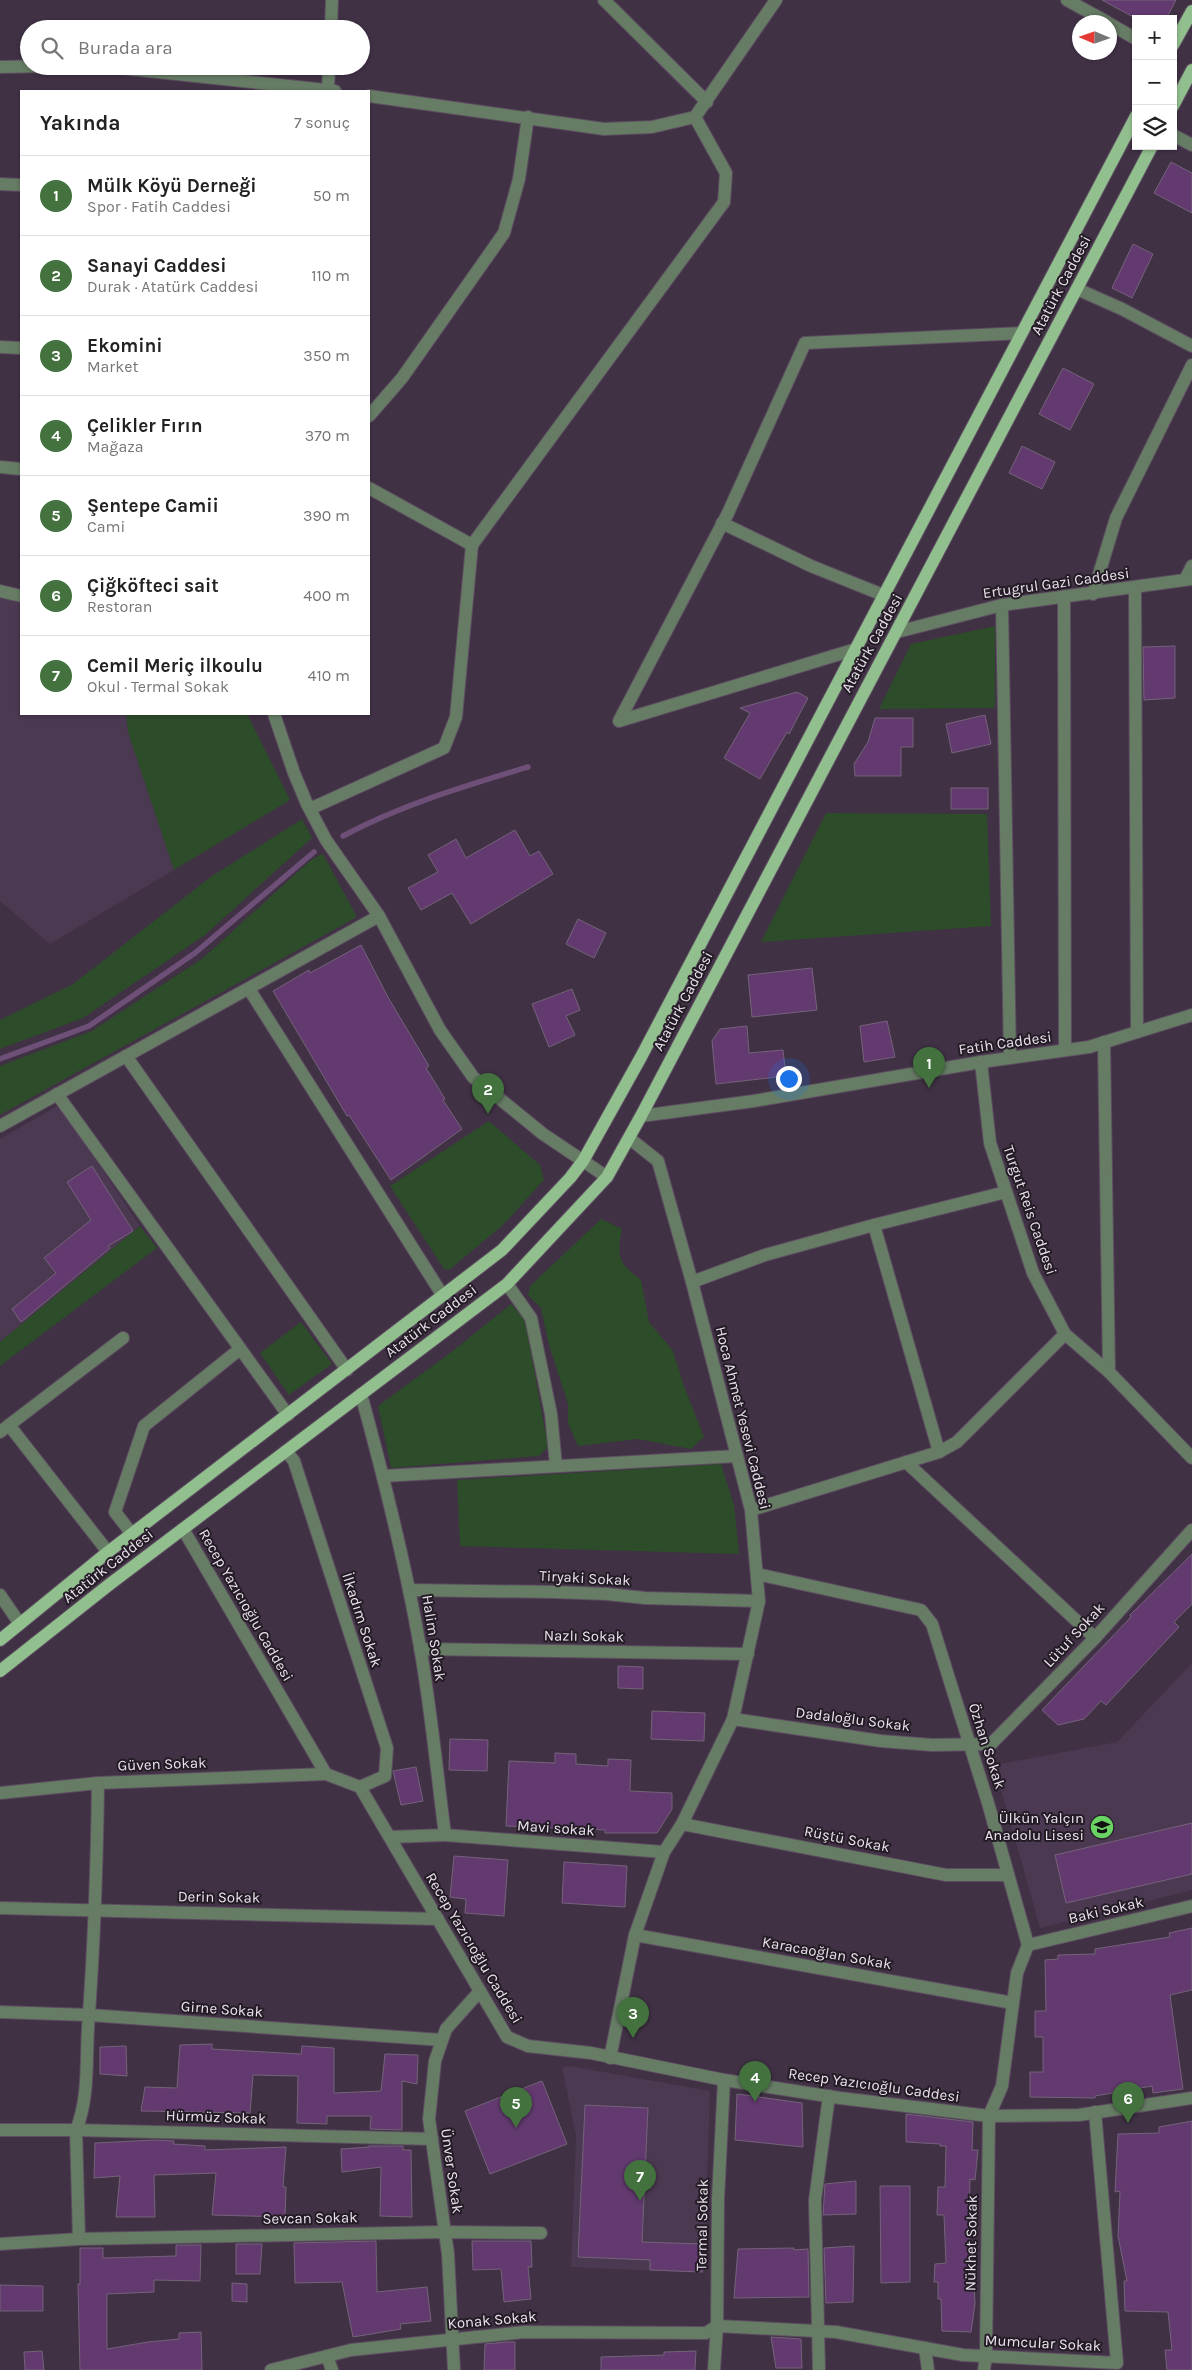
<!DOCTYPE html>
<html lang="tr">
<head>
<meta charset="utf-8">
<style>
  body { margin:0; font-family:Karla,sans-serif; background:#f2f2f2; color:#222 }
  .controls { position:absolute; right:15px; top:15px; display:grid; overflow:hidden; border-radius:0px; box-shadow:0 1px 4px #0004 }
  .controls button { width:45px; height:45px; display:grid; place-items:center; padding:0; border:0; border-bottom:1px solid #e0e0e0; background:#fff; color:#222; font:25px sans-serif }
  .compass { position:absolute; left:1072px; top:15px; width:45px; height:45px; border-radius:50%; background:#fff; box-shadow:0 1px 4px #0004; rotate:272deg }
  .you { position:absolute; left:788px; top:1078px; width:18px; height:18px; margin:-12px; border:4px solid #fff; border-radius:50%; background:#1a73e8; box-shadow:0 0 0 8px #1a73e833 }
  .badge { display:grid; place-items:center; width:32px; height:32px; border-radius:50%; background:#43723f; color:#fff; font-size:16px; font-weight:700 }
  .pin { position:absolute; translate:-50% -41px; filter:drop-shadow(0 1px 2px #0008) }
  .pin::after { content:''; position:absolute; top:26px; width:18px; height:15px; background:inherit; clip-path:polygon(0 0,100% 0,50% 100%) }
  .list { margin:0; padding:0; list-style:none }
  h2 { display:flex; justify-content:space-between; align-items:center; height:65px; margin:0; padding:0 20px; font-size:21px }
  h2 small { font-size:16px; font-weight:400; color:#767676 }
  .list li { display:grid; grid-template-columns:32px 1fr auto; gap:15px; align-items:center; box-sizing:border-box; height:80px; padding:0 20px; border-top:1px solid #e0e0e0 }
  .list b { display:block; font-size:19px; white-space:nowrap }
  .list p { margin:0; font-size:16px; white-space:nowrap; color:#767676 }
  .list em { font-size:16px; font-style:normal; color:#767676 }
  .icon { flex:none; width:28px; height:28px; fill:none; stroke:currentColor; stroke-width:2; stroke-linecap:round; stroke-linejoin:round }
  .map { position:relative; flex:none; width:1192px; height:2370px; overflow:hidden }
  .search { position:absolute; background:#fff; box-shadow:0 1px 4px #0004; left:20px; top:20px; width:350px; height:55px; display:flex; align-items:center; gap:12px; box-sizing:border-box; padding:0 18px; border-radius:28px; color:#767676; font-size:19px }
  .panel { position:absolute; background:#fff; box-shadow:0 1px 4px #0004; left:20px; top:90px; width:350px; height:625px; border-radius:0px }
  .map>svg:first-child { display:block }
</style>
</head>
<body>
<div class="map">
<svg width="1192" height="2370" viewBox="0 0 1192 2370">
  <rect width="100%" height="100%" fill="#403145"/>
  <g fill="#4b3851">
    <polygon points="0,595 21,601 21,714 126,714 128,732 174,870 50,944 0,901"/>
    <polygon points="59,1105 140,1226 0,1342 0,1139"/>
    <polygon points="1192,1663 1192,1890 1040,1928 994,1765 1117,1742"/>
    <polygon points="570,2066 710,2091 704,2273 571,2267 576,2136 562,2067"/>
  </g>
  <g fill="#2d4c2a">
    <polygon points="995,626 995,708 879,709 911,644"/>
    <polygon points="126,714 247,714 290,800 174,870 128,732"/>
    <polygon points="826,813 987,814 991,926 761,942"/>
    <polygon points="302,819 312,838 205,935 83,1018 0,1049 0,1020 73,984 212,876"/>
    <polygon points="323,854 357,917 0,1115 0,1066 92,1031 203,958 312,859"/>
    <polygon points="489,1121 540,1165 544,1180 503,1225 449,1270 444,1269 390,1186"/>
    <path d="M 601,1219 L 622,1229 C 616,1256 619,1264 641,1280 L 649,1322 L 673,1351 L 684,1386 L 704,1437 L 691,1449 L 638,1439 L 578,1446 L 568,1423 L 568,1404 L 549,1345 L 541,1308 L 528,1295 L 530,1286 Z"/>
    <polygon points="140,1226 157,1248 0,1366 0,1342"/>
    <polygon points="511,1304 525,1319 548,1447 539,1456 391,1468 378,1406 454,1350"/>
    <polygon points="301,1322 332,1364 289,1395 260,1353"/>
    <polygon points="721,1464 734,1505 739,1554 460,1546 457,1480"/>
  </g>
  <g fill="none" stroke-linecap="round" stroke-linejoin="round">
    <g stroke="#6e4f77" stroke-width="5.5">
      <path d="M 343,836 C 401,805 465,786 528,767"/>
      <polyline points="0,1059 89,1026 195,953 314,852"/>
    </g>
  </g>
  <g fill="#633a70" stroke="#746379">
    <polygon points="1102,0 1176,0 1166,19 1137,19"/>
    <polygon points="1171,162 1192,173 1192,213 1154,193"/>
    <polygon points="1133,244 1153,254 1132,298 1112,288"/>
    <polygon points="1063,368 1094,384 1070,430 1039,414"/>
    <polygon points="1022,446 1055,462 1042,489 1009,473"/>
    <polygon points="1175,646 1175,698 1144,700 1143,647"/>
    <polygon points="797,692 808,698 789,734 787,732 760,779 724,758 750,713 740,708"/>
    <polygon points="985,715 991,744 952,753 946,724"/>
    <polygon points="875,718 913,718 913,747 901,747 901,776 855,776 854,764 868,742"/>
    <rect x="951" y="788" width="37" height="21"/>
    <polygon points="515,830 530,856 539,851 553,874 471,924 452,893 421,910 408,888 438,872 428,855 456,839 466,858"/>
    <polygon points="578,919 606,933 594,958 566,944"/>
    <polygon points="361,945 389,999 429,1066 426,1068 445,1099 443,1100 462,1129 391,1180 349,1115 347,1116 273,991 309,970 310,973"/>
    <polygon points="812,968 817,1010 752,1017 748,975"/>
    <polygon points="572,989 580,1010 566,1016 575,1035 549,1047 532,1004"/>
    <polygon points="887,1021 895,1057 864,1062 860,1026"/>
    <polygon points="747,1026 749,1053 783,1050 786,1076 716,1084 712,1041 720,1029"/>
    <polygon points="92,1166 133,1231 108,1246 110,1248 21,1322 12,1309 56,1273 44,1258 91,1220 67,1182"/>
    <polygon points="1192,1554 1192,1604 1174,1622 1179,1627 1106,1705 1101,1701 1084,1719 1058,1725 1042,1710 1131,1617 1130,1615"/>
    <polygon points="618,1666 643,1667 643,1689 618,1688"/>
    <polygon points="652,1711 705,1713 704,1741 651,1739"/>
    <polygon points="450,1739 488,1740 487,1771 449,1770"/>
    <polygon points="555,1753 576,1754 576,1764 608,1766 608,1759 631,1760 630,1791 672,1793 672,1809 657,1833 605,1833 605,1830 506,1826 509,1761 555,1763"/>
    <polygon points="416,1767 423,1801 401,1805 393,1771"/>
    <polygon points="1192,1823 1192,1874 1066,1903 1055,1855"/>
    <polygon points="454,1856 508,1860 504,1916 465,1913 466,1899 450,1897"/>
    <polygon points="564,1862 627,1866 625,1907 562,1903"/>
    <polygon points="1192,1928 1192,1990 1170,1995 1183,2089 1153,2093 1152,2086 1095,2096 1095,2098 1030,2097 1030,2072 1043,2072 1043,2037 1035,2037 1035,2011 1046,2011 1045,1960 1058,1959 1058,1955 1095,1954 1095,1949 1170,1937 1169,1933"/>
    <polygon points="212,2044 212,2049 301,2054 302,2046 334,2048 334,2093 381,2091 385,2054 418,2055 417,2084 402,2081 402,2130 370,2129 371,2116 327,2116 327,2124 297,2123 298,2076 253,2075 250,2113 141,2111 145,2087 177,2088 180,2045"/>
    <polygon points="126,2046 127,2076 100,2074 100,2047"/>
    <polygon points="542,2081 567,2144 490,2174 465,2111"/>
    <polygon points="737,2094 802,2103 803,2147 735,2140"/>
    <polygon points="585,2105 648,2108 642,2242 703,2244 702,2272 650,2270 650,2260 578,2257"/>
    <polygon points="906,2114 973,2122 972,2150 978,2150 975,2180 970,2179 969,2218 969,2263 973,2263 975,2304 971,2332 942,2331 941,2299 938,2299 938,2282 934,2282 935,2264 946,2263 944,2215 937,2215 938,2187 945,2187 946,2146 940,2146 940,2144 906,2142"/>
    <polygon points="1192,2121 1192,2370 1167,2370 1165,2350 1172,2350 1168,2312 1125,2311 1124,2281 1127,2281 1118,2236 1120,2191 1115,2192 1118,2134 1159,2133 1159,2127"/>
    <polygon points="154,2140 174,2141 173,2144 205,2146 205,2150 286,2147 283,2187 286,2187 285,2217 212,2215 216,2173 154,2175 155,2217 116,2217 120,2176 94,2178 95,2143"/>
    <polygon points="369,2146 403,2146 403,2150 411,2150 412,2217 380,2216 381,2167 342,2172 341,2149 369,2147"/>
    <polygon points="856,2181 856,2214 823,2215 825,2184"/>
    <polygon points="880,2186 910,2186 910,2282 881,2283"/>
    <polygon points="376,2241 377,2292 427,2287 431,2321 400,2324 401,2329 353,2337 342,2282 295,2283 294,2243"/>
    <polygon points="472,2241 531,2241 532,2267 528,2267 531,2299 504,2302 501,2269 473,2270"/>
    <polygon points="236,2244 262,2244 260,2274 236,2274"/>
    <polygon points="176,2245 201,2245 200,2281 154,2280 154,2292 107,2294 107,2349 148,2342 179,2339 179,2333 201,2332 202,2370 80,2370 78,2284 80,2284 80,2248 103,2248 103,2258 176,2256"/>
    <polygon points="854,2246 853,2302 826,2303 824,2248"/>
    <polygon points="794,2248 794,2250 808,2249 809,2297 734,2298 738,2249"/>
    <polygon points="232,2283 247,2284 247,2302 232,2301"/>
    <polygon points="0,2285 43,2286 43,2311 0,2311"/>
    <polygon points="771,2337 801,2339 802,2368 776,2368"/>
    <polygon points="506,2342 515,2342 515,2370 484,2370 485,2344"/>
    <polygon points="42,2351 44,2370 25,2370 24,2352"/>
    <polygon points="696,2351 695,2370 601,2370 601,2357 664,2355 664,2352"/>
  </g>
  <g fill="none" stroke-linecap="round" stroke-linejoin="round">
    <g stroke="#5c4d60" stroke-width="14">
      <g id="minor">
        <polyline points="604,0 707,102"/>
        <polyline points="1067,0 1107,22"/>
        <polyline points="1110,24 1136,39"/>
        <polyline points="331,29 332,0"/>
        <polyline points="101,66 335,91"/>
        <polyline points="0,67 49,66"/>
        <polyline points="328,91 329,66"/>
        <polyline points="369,96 604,129 652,127 695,117 776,0"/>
        <polyline points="1173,135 1192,145"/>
        <polyline points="0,184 21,185"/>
        <polyline points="1077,289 1122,309 1192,346"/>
        <polyline points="0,347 21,348"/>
        <polyline points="369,416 402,378 504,233 519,179 528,117"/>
        <polyline points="0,467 21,469"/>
        <polyline points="369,488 472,545"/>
        <polyline points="722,523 811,566 883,595"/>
        <polyline points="1185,580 1192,566"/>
        <polyline points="1135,588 1137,1032"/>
        <polyline points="0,591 21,596"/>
        <polyline points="1093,594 1116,518 1192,365"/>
        <polyline points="1064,598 1065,1050"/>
        <polyline points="1002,605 1010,1058"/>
        <polyline points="897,632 1002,605 1192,579"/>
        <polyline points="853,650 619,721 728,513 805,343 1021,333"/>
        <polyline points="274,714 294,773 307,804 326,840 379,916 440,1030 473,1077 543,1134 607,1177"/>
        <polyline points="307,804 312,808 444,748 456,717 472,545 724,202 726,173 695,117"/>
        <polyline points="249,989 443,1296"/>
        <polyline points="1104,1042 1109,1372"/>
        <polyline points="126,1056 347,1370"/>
        <polyline points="981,1062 990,1143 1033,1273 1065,1334 1109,1372 1192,1458"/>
        <polyline points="57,1094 288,1415"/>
        <polyline points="641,1116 754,1101 981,1062 1089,1047 1192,1015"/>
        <polyline points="0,1126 379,916"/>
        <polyline points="874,1225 1006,1192"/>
        <polyline points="692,1282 765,1255 874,1225 939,1452"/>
        <polyline points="507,1284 531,1318 551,1414 556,1466"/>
        <path d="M 361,1394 C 384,1478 405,1561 420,1647 C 431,1709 437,1773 445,1835 L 390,1837"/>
        <polyline points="9,1425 108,1552"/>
        <polyline points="0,1432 123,1338"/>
        <polyline points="286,1451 294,1461 387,1748 385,1776 360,1787"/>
        <polyline points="906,1462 1095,1638"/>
        <polyline points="383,1476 737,1456"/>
        <polyline points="751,1510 939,1452 957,1442 1065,1334"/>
        <polyline points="183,1529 326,1774 360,1787 507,2037 528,2046 591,2053 724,2080 840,2098 989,2116 1079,2115 1192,2098"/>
        <polyline points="132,1534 115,1512 144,1426 240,1349"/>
        <polyline points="757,1574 921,1610 932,1624 988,1803 1028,1945 1017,1973 1002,2086 989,2116 986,2356 984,2370"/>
        <polyline points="409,1590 555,1592 607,1594 645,1598 759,1601"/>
        <polyline points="0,1595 20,1624"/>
        <polyline points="420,1649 748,1654"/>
        <polyline points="733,1719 881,1741 932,1745 991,1744 1095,1638 1192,1530"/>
        <polyline points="0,1793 98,1783 326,1774"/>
        <polyline points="682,1824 946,1875 1007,1875"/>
        <polyline points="445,1835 664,1852"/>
        <polyline points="0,1908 438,1919"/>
        <polyline points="635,1935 1013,2003"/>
        <polyline points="1028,1945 1192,1906"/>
        <polyline points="0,2012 89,2015 442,2040"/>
        <polyline points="610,2058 635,1935 664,1852 682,1824 733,1719 759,1601 751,1510 692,1282 658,1161 629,1138"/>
        <polyline points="0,2130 76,2130 432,2139"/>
        <polyline points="79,2239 444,2232 541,2233"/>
        <path d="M 0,2244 L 79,2239 L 76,2130 C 89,2099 86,2061 88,2028 C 94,1946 97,1865 98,1783"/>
        <polyline points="925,2348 928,2370"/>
        <polyline points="327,2356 332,2370"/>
        <polyline points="271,2370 351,2350 524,2332 706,2333 717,2326 836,2332 963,2355 1117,2363 1095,2112"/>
        <polyline points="454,2370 448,2254 429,2119 435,2061 446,2029 480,1991"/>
        <polyline points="714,2370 717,2326 718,2199 724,2080"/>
        <polyline points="819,2370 815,2200 829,2096"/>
      </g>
    </g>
    <g stroke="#5c4d60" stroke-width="14">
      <g id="major">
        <polyline points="1173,45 1192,11"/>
        <polyline points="1173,106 1192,70"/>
        <polyline points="0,1640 108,1552 502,1250 570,1178 583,1161 641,1057 1136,116"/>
        <polyline points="0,1671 110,1584 507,1284 607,1177 641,1116 1152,146"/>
      </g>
    </g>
    <use href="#minor" stroke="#667c64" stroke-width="12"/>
    <use href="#major" stroke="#92bf8e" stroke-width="12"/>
  </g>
  <defs>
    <g id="school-disc" transform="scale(1.25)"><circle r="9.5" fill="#6bd363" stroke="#231c25"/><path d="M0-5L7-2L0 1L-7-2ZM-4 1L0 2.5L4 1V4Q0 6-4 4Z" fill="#111"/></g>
  </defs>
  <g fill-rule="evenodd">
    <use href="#school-disc" x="1102" y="1827"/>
  </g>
  <g text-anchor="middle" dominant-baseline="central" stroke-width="4" stroke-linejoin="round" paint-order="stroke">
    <g font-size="15" fill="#ece2ef" stroke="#231c25">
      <text transform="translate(1061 285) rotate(-62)">Atatürk Caddesi</text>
      <text transform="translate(1056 583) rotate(-8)">Ertugrul Gazi Caddesi</text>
      <text transform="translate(872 643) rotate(-61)">Atatürk Caddesi</text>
      <text transform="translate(683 1001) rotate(-62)">Atatürk Caddesi</text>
      <text transform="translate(1005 1043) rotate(-8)">Fatih Caddesi</text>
      <text transform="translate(1030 1210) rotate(71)">Turgut Reis Caddesi</text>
      <text transform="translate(431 1321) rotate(-37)">Atatürk Caddesi</text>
      <text transform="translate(743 1418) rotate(76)">Hoca Ahmet Yesevi Caddesi</text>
      <text transform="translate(108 1566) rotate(-38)">Atatürk Caddesi</text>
      <text transform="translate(585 1578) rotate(3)">Tiryaki Sokak</text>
      <text transform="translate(246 1605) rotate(60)">Recep Yazıcıoğlu Caddesi</text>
      <text transform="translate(362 1620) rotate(72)">İlkadım Sokak</text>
      <text transform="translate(1074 1635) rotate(-47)">Lütuf Sokak</text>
      <text transform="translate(584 1636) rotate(1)">Nazlı Sokak</text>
      <text transform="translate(434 1638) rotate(81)">Halim Sokak</text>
      <text transform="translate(853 1719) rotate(7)">Dadaloğlu Sokak</text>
      <text transform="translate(987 1746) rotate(72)">Özhan Sokak</text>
      <text transform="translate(162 1764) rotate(-2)">Güven Sokak</text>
      <text transform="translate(556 1828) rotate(4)">Mavi sokak</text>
      <text transform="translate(847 1839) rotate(11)">Rüştü Sokak</text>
      <text transform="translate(219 1897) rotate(1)">Derin Sokak</text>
      <text transform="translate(1106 1910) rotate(-13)">Baki Sokak</text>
      <text transform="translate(474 1948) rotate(59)">Recep Yazıcıoğlu Caddesi</text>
      <text transform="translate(827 1953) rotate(10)">Karacaoğlan Sokak</text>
      <text transform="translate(222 2009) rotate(4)">Girne Sokak</text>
      <text transform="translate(874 2085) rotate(8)">Recep Yazıcıoğlu Caddesi</text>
      <text transform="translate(216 2117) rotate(2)">Hürmüz Sokak</text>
      <text transform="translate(452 2171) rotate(82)">Ünver Sokak</text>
      <text transform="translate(310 2218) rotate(-1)">Sevcan Sokak</text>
      <text transform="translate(702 2225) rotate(-89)">Termal Sokak</text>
      <text transform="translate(971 2243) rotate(-89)">Nükhet Sokak</text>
      <text transform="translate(492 2320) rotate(-5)">Konak Sokak</text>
      <text transform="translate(1043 2343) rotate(3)">Mumcular Sokak</text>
    </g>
    <g font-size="15" fill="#ece2ef" stroke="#231c25" text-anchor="end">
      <text x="1084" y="1818">Ülkün Yalçın<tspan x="1084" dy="17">Anadolu Lisesi</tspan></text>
    </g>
  </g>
</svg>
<div class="controls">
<button>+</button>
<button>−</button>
<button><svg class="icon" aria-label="layers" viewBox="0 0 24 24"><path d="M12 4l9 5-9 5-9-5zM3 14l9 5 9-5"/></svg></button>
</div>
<svg class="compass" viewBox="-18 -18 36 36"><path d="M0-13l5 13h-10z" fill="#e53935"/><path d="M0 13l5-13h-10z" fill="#767676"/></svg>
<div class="you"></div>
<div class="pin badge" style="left:929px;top:1088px">1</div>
<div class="pin badge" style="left:488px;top:1114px">2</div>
<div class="pin badge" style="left:633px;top:2038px">3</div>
<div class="pin badge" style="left:755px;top:2102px">4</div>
<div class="pin badge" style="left:516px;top:2128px">5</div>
<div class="pin badge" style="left:1128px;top:2123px">6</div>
<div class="pin badge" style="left:640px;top:2201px">7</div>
<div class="search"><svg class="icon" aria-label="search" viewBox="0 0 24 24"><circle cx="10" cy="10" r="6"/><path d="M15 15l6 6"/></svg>Burada ara</div>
<section class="panel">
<h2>Yakında<small>7 sonuç</small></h2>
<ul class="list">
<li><span class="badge">1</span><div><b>Mülk Köyü Derneği</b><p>Spor · Fatih Caddesi</p></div><em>50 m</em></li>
<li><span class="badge">2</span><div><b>Sanayi Caddesi</b><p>Durak · Atatürk Caddesi</p></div><em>110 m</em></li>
<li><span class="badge">3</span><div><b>Ekomini</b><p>Market</p></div><em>350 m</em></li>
<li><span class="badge">4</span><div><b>Çelikler Fırın</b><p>Mağaza</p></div><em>370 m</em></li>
<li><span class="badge">5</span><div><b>Şentepe Camii</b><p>Cami</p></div><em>390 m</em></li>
<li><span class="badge">6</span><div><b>Çiğköfteci sait</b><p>Restoran</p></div><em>400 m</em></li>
<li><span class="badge">7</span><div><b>Cemil Meriç ilkoulu</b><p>Okul · Termal Sokak</p></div><em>410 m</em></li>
</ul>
</section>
</div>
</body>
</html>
